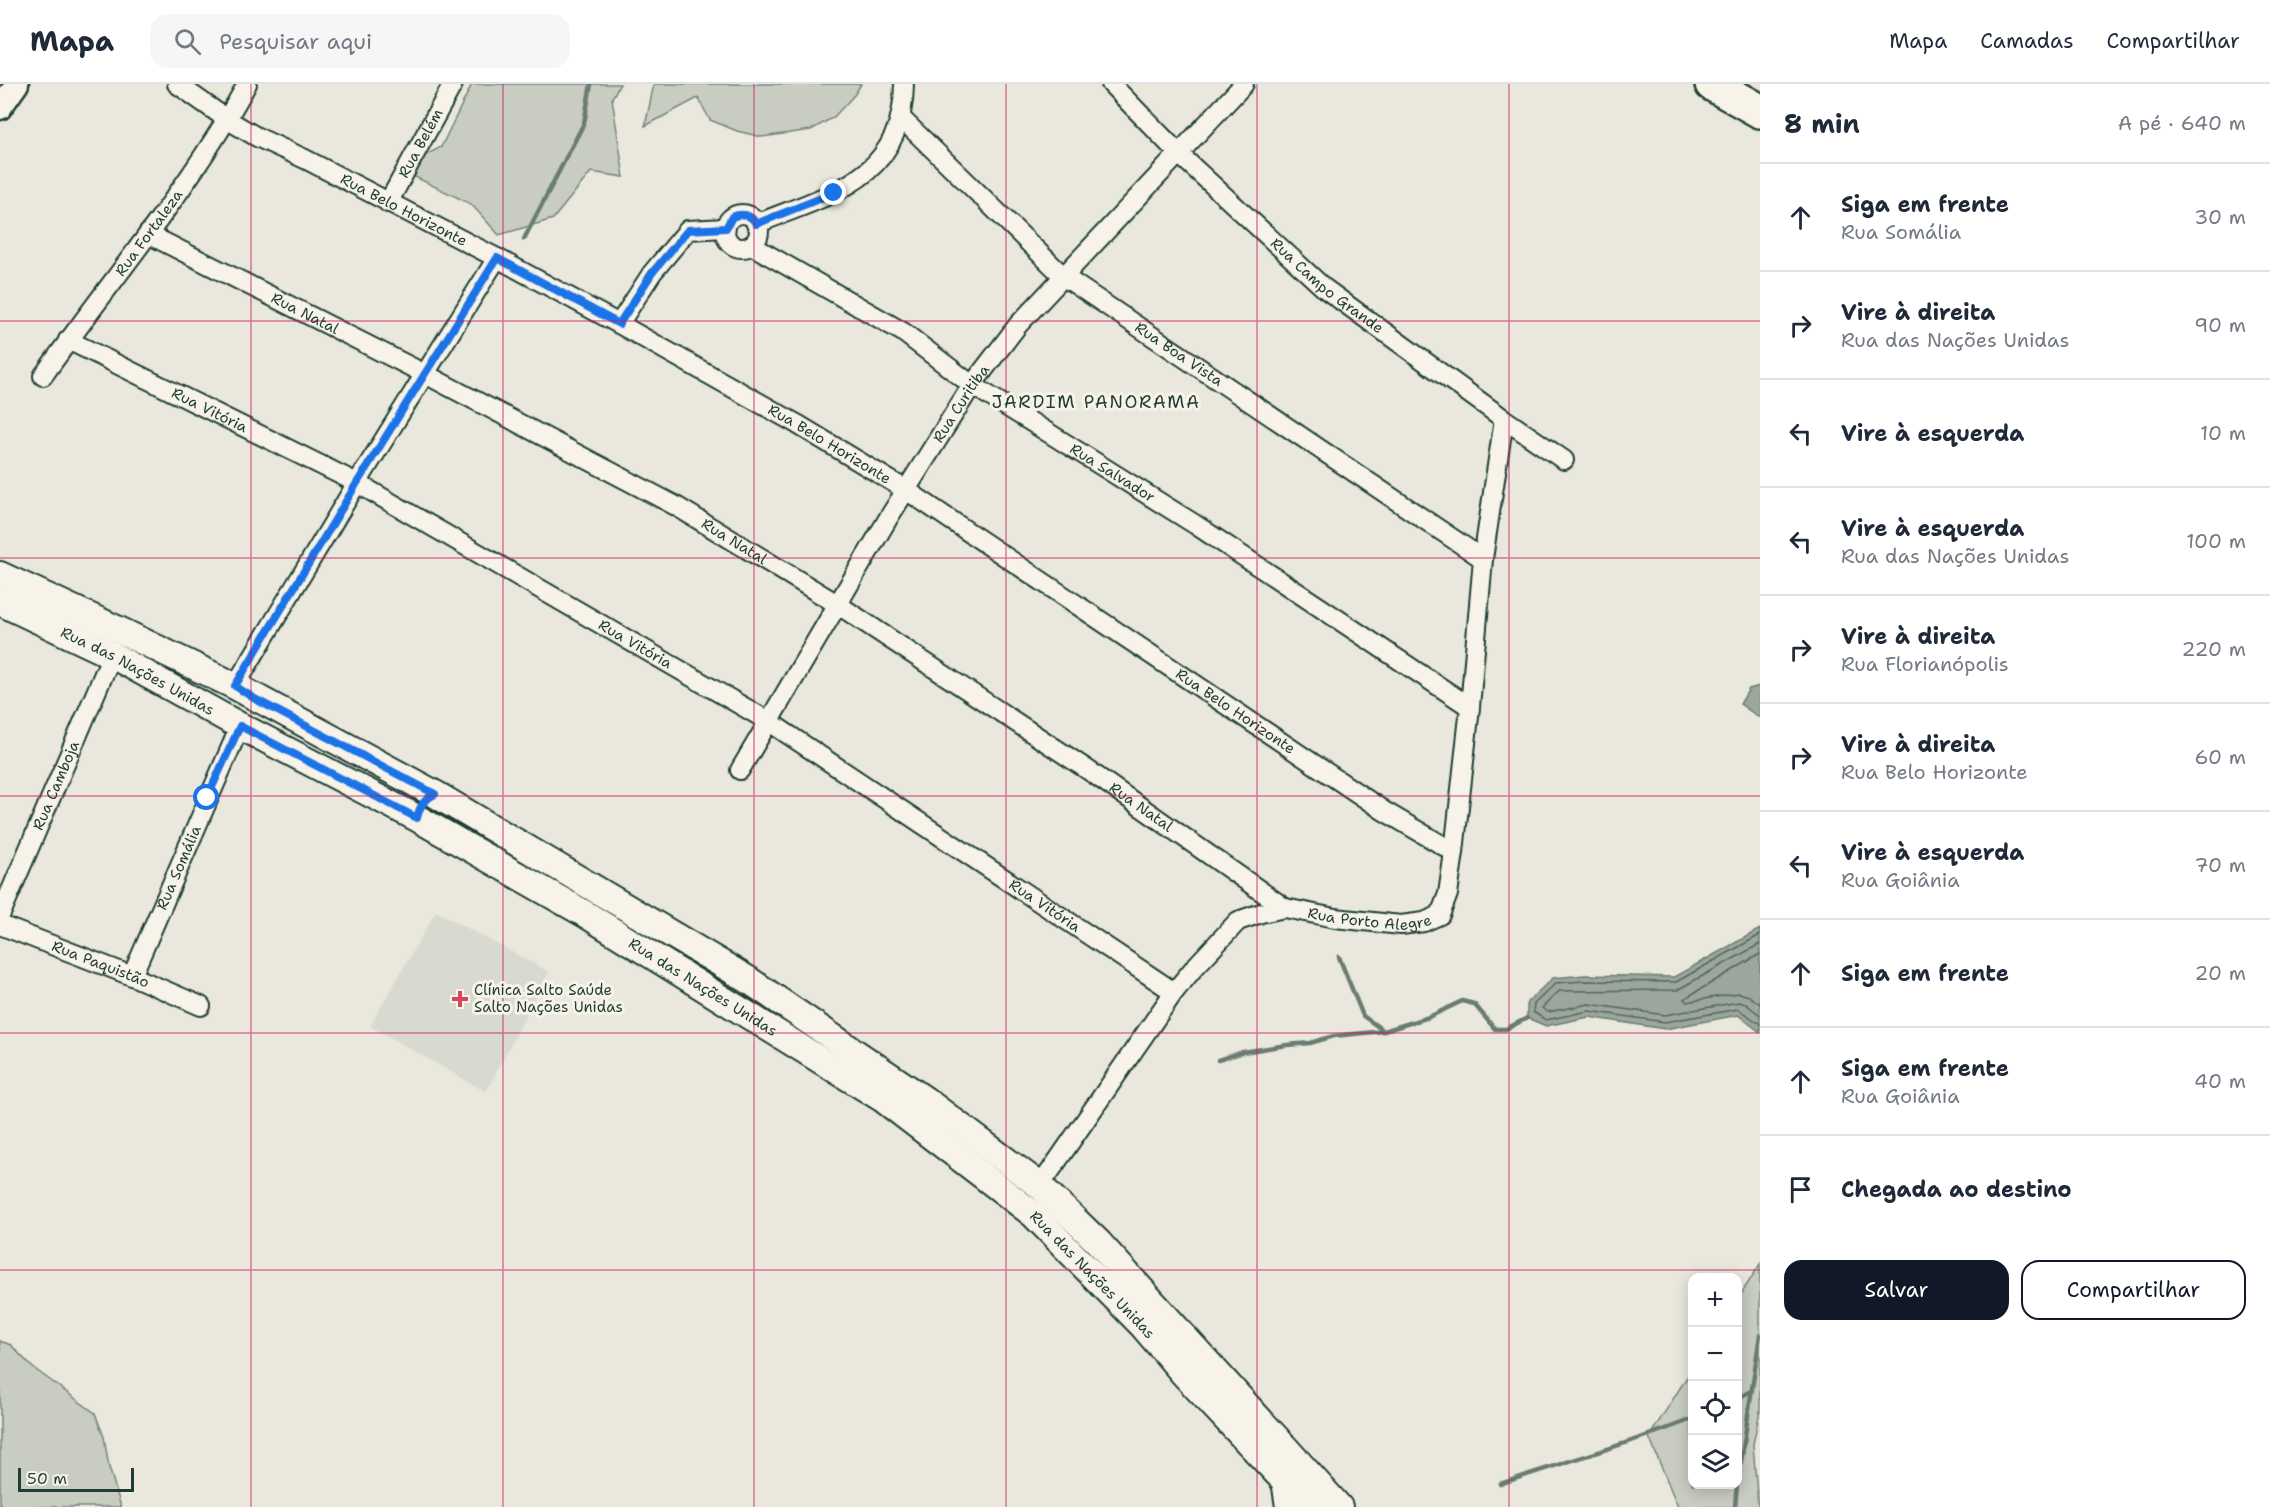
<!DOCTYPE html>
<html lang="pt">
<head>
<meta charset="utf-8">
<style>
  body { margin:0; font-family:"Shantell Sans",sans-serif; background:#f6f6f7; color:#1f2937 }
  .controls { position:absolute; right:18px; bottom:18px; display:grid; overflow:hidden; border-radius:12px; box-shadow:0 3px 15px #0003 }
  .controls button { width:54px; height:54px; display:grid; place-items:center; padding:0; border:0; border-bottom:2px solid #e0e1e3; background:#fff; color:#1f2937; font:30px sans-serif }
  .scale { position:absolute; left:18px; bottom:15px; width:116px; box-sizing:border-box; padding-left:6px; border:3px solid #1f3d34; border-top:0; font-size:16px; line-height:21px; white-space:nowrap; color:#1f3d34; -webkit-text-stroke:4px #f7f3e8; paint-order:stroke }
  .stop { position:absolute; width:18px; height:18px; margin:-14px; border:4px solid #1a73e8; border-radius:50%; background:#fff }
  .stop.end { background:#1a73e8; border-color:#fff; box-shadow:0 2px 6px #0008 }
  .list { margin:0; padding:0; list-style:none }
  h2 { display:flex; justify-content:space-between; align-items:center; height:78px; margin:0; padding:0 24px; font-size:26px }
  h2 small { font-size:20px; font-weight:400; color:#747a83 }
  .list li { display:grid; grid-template-columns:39px 1fr auto; gap:18px; align-items:center; box-sizing:border-box; height:108px; padding:0 24px; border-top:2px solid #e0e1e3 }
  .list b { display:block; font-size:22px; white-space:nowrap }
  .list p { margin:0; font-size:20px; white-space:nowrap; color:#747a83 }
  .list em { font-size:20px; font-style:normal; color:#747a83 }
  .actions { display:flex; gap:12px; padding:18px 24px }
  .actions a { flex:1; padding:14px 0; border:2px solid #111827; border-radius:18px; text-align:center; font-size:21px; color:#111827 }
  .actions .main { background:#111827; color:#fff }
  .icon { flex:none; width:33px; height:33px; fill:none; stroke:currentColor; stroke-width:2; stroke-linecap:round; stroke-linejoin:round }
  .map { position:relative; flex:none; width:1760px; height:1423px; overflow:hidden }
  header { display:flex; align-items:center; gap:36px; box-sizing:border-box; height:84px; padding:0 30px; background:#fff; border-bottom:2px solid #e0e1e3 }
  header strong { font-size:28px }
  nav { display:flex; gap:33px; margin-inline-start:auto; font-size:21px }
  .search { width:420px; height:54px; background:#f6f6f7; display:flex; align-items:center; gap:15px; box-sizing:border-box; padding:0 21px; border-radius:18px; color:#747a83; font-size:22px }
  main { display:flex }
  aside { flex:1; background:#fff }
  .map>svg:first-child { display:block }
</style>
</head>
<body>
<header>
<strong>Mapa</strong>
<div class="search"><svg class="icon" aria-label="search" viewBox="0 0 24 24"><circle cx="10" cy="10" r="6"/><path d="M15 15l6 6"/></svg>Pesquisar aqui</div>
<nav><a>Mapa</a><a>Camadas</a><a>Compartilhar</a></nav>
</header>
<main>
<div class="map">
<svg width="1760" height="1423" viewBox="0 0 1760 1423">
  <rect width="100%" height="100%" fill="#eae8dd"/>
  <filter id="ink" filterUnits="userSpaceOnUse"><feTurbulence type="fractalNoise" baseFrequency=".0167" numOctaves="2"/><feDisplacementMap in="SourceGraphic" scale="12" xChannelSelector="R" yChannelSelector="G"/><feConvolveMatrix kernelMatrix="1 2 1 2 8 2 1 2 1" color-interpolation-filters="sRGB"/></filter>
  <g filter="url(#ink)">
    <polygon fill="#d9dacf" points="436,827 549,888 486,1008 370,942"/>
    <g fill="#c8ccc1" stroke="#74847a" stroke-width="1.5">
      <polygon points="472,0 620,0 612,14 624,93 591,88 553,135 499,151 471,120 413,92 424,72 441,63"/>
      <polygon points="654,0 861,0 855,10 834,33 811,46 762,53 737,47 710,36 698,14 645,42"/>
      <polygon points="1760,1180 1760,1327 1753,1360 1758,1423 1678,1423 1649,1353 1692,1285 1692,1400 1738,1400 1738,1215"/>
      <polygon points="0,1257 11,1261 32,1283 95,1329 104,1353 109,1383 121,1423 0,1423"/>
    </g>
    <g fill="#9ca69c" stroke="#6a7c72" stroke-width="1.5">
      <polygon points="1760,602 1760,634 1740,620 1749,605"/>
      <polygon points="1760,845 1760,948 1738,931 1665,945 1589,933 1546,942 1527,934 1527,918 1553,894 1585,891 1674,893"/>
    </g>
    <g fill="none" stroke-linecap="round" stroke-linejoin="round">
      <g stroke="#51675e" stroke-width="1.5">
        <polyline points="1760,851 1676,898 1585,897 1556,899 1534,920 1533,928 1546,936 1589,927 1665,938 1738,925 1760,940"/>
        <polyline points="1760,860 1677,906 1559,907 1542,924 1548,928 1589,920 1665,931 1739,918 1746,920 1760,931"/>
        <polyline points="1760,870 1684,915 1687,918 1739,909 1749,912 1760,920"/>
      </g>
      <g stroke="#6a7c72" stroke-width="4.5">
        <polyline points="524,155 584,39 591,0"/>
        <polyline points="1339,873 1363,932 1384,947"/>
        <polyline points="1218,976 1243,968 1287,961 1310,959 1334,952 1384,947 1429,933 1462,917 1474,920 1495,945 1506,945 1527,934"/>
        <polyline points="1738,1314 1751,1307"/>
        <polyline points="1738,1398 1760,1251"/>
        <path d="M 1500,1400 C 1564,1378 1629,1360 1692,1335"/>
        <polyline points="1735,1423 1737,1400"/>
      </g>
      <g stroke="#1f3d34" stroke-width="22">
        <g id="minor">
          <path id="s1" d="M 177,0 L 228,36 L 257,53 L 305,75 L 497,174 L 619,240 L 797,340 L 906,406 L 1384,727 L 1454,768"/>
          <path id="s2" d="M 1111,0 L 1179,70 L 1324,204 L 1504,335 L 1564,376"/>
          <path id="s3" d="M 901,34 L 1063,192 L 1483,475"/>
          <path id="s4" d="M 388,119 L 453,0"/>
          <circle cx="742" cy="147" r="17"/>
          <path d="M 756,140 C 830,110 903,96 904,0"/>
          <path id="s5" d="M 148,150 L 425,290 L 676,422 L 837,520 L 1088,686 L 1285,824"/>
          <path id="s6" d="M 751,161 L 903,248 L 972,301 L 1196,441 L 1470,623"/>
          <polyline points="619,240 652,189 688,146 726,144"/>
          <path id="s7" d="M 68,256 L 357,399 L 768,637 L 1174,908"/>
          <path id="s8" d="M 43,292 C 111,196 190,104 247,0"/>
          <polyline points="235,602 357,399 497,174"/>
          <path id="s9" d="M 740,686 L 889,433 L 972,301 L 1018,241 L 1244,0"/>
          <path id="s10" d="M 0,832 L 112,571"/>
          <path id="s11" d="M 0,841 L 132,892 L 201,922"/>
          <path id="s12" d="M 132,892 L 240,642"/>
          <path id="s13" d="M 1040,1102 L 1174,908 L 1194,884 L 1238,837 L 1261,829 L 1285,824 L 1335,834 L 1401,841 L 1424,838 L 1440,831 L 1448,810 L 1454,768 L 1470,623 L 1483,475 L 1504,335"/>
          <polyline points="1280,1390 1285,1423"/>
        </g>
      </g>
      <g stroke="#1f3d34" stroke-width="27">
        <polyline id="tertiary" points="0,24 17,0"/>
      </g>
      <g stroke="#1f3d34" stroke-width="30">
        <g id="secondary">
          <polyline points="0,491 119,546 235,602 435,710 747,895 925,1016 1040,1102 1098,1158 1339,1423"/>
          <path id="s14" d="M 0,518 L 112,571 L 240,642 L 417,734 L 587,831 L 883,1015 L 1033,1130 L 1143,1242 L 1184,1290 L 1309,1423"/>
        </g>
      </g>
      <g stroke="#1f3d34" stroke-width="38">
        <polyline id="motorway" points="1712,0 1760,27"/>
      </g>
      <use href="#minor" stroke="#f7f3e8" stroke-width="18"/>
      <use href="#tertiary" stroke="#f7f3e8" stroke-width="22"/>
      <use href="#secondary" stroke="#f7f3e8" stroke-width="26"/>
      <use href="#motorway" stroke="#f7f3e8" stroke-width="33"/>
    </g>
  </g>
  <g fill="none" stroke-linecap="round" stroke-linejoin="round" filter="url(#ink)">
    <path stroke="#1a73e8" stroke-width="8" d="M 207,714 L 240,642 L 417,734 C 420,721 424,716 435,710 L 255,615 L 235,602 L 357,399 L 497,174 L 619,240 L 652,189 L 688,146 L 726,144 L 732,133 C 742,129 751,130 756,140 L 834,109"/>
  </g>
  <path fill="none" stroke="#c2185b" stroke-width="1.5" stroke-opacity="0.55" d="M 251,0 L 251,1423M 503,0 L 503,1423M 754,0 L 754,1423M 1006,0 L 1006,1423M 1257,0 L 1257,1423M 1509,0 L 1509,1423M 0,237 L 1760,237M 0,474 L 1760,474M 0,712 L 1760,712M 0,949 L 1760,949M 0,1186 L 1760,1186"/>
  <path fill="#d1495b" stroke="#f7f3e8" stroke-width="2" d="M457 906h6v6h6v6h-6v6h-6v-6h-6v-6h6z"/>
  <g text-anchor="middle" dominant-baseline="central" stroke-width="6" stroke-linejoin="round" paint-order="stroke">
    <g font-size="15" fill="#1f3d34" stroke="#f7f3e8">
      <text stroke="none"><textPath href="#s4" startOffset="68">Rua Belém</textPath></text>
      <text stroke="none"><textPath href="#s1" startOffset="260">Rua Belo Horizonte</textPath></text>
      <text stroke="none"><textPath href="#s8" startOffset="178">Rua Fortaleza</textPath></text>
      <text stroke="none"><textPath href="#s2" startOffset="296">Rua Campo Grande</textPath></text>
      <text stroke="none"><textPath href="#s5" startOffset="176">Rua Natal</textPath></text>
      <text stroke="none"><textPath href="#s3" startOffset="366">Rua Boa Vista</textPath></text>
      <text stroke="none"><textPath href="#s9" startOffset="428">Rua Curitiba</textPath></text>
      <text stroke="none"><textPath href="#s7" startOffset="158">Rua Vitória</textPath></text>
      <text stroke="none"><textPath href="#s1" startOffset="746">Rua Belo Horizonte</textPath></text>
      <text stroke="none"><textPath href="#s6" startOffset="428">Rua Salvador</textPath></text>
      <text stroke="none"><textPath href="#s5" startOffset="662">Rua Natal</textPath></text>
      <text stroke="none"><textPath href="#s7" startOffset="644">Rua Vitória</textPath></text>
      <text stroke="none"><textPath href="#s14" startOffset="154">Rua das Nações Unidas</textPath></text>
      <text stroke="none"><textPath href="#s1" startOffset="1232">Rua Belo Horizonte</textPath></text>
      <text stroke="none"><textPath href="#s10" startOffset="142">Rua Camboja</textPath></text>
      <text stroke="none"><textPath href="#s5" startOffset="1148">Rua Natal</textPath></text>
      <text stroke="none"><textPath href="#s12" startOffset="118">Rua Somália</textPath></text>
      <text stroke="none"><textPath href="#s7" startOffset="1130">Rua Vitória</textPath></text>
      <text stroke="none"><textPath href="#s13" startOffset="466">Rua Porto Alegre</textPath></text>
      <text stroke="none"><textPath href="#s11" startOffset="108">Rua Paquistão</textPath></text>
      <text stroke="none"><textPath href="#s14" startOffset="802">Rua das Nações Unidas</textPath></text>
      <text stroke="none"><textPath href="#s14" startOffset="1288">Rua das Nações Unidas</textPath></text>
    </g>
    <g font-size="15" fill="#1f3d34" stroke="#f7f3e8" text-anchor="start">
      <text x="474" y="906">Clínica Salto Saúde<tspan x="474" dy="17">Salto Nações Unidas</tspan></text>
    </g>
    <g font-size="18" letter-spacing="1.5" fill="#1f3d34" stroke="#f7f3e8">
      <text x="1096" y="318">JARDIM PANORAMA</text>
    </g>
  </g>
</svg>
<div class="controls">
<button>+</button>
<button>−</button>
<button><svg class="icon" aria-label="locate" viewBox="0 0 24 24"><circle cx="12" cy="12" r="6"/><path d="M12 2v4M12 18v4M2 12h4M18 12h4"/></svg></button>
<button><svg class="icon" aria-label="layers" viewBox="0 0 24 24"><path d="M12 4l9 5-9 5-9-5zM3 14l9 5 9-5"/></svg></button>
</div>
<div class="scale">50 m</div>
<div class="stop" style="left:207px;top:714px"></div>
<div class="stop end" style="left:834px;top:109px"></div>
</div>
<aside>
<h2>8 min<small>A pé · 640 m</small></h2>
<ul class="list">
<li><svg class="icon" aria-label="ahead" viewBox="0 0 24 24"><path d="M12 20V5M6 11l6-6 6 6"/></svg><div><b>Siga em frente</b><p>Rua Somália</p></div><em>30 m</em></li>
<li><svg class="icon" aria-label="right" viewBox="0 0 24 24"><path d="M7 20v-9h11M14 6l5 5-5 5"/></svg><div><b>Vire à direita</b><p>Rua das Nações Unidas</p></div><em>90 m</em></li>
<li><svg class="icon" aria-label="left" viewBox="0 0 24 24"><path d="M17 20v-9H6M10 6l-5 5 5 5"/></svg><div><b>Vire à esquerda</b></div><em>10 m</em></li>
<li><svg class="icon" aria-label="left" viewBox="0 0 24 24"><path d="M17 20v-9H6M10 6l-5 5 5 5"/></svg><div><b>Vire à esquerda</b><p>Rua das Nações Unidas</p></div><em>100 m</em></li>
<li><svg class="icon" aria-label="right" viewBox="0 0 24 24"><path d="M7 20v-9h11M14 6l5 5-5 5"/></svg><div><b>Vire à direita</b><p>Rua Florianópolis</p></div><em>220 m</em></li>
<li><svg class="icon" aria-label="right" viewBox="0 0 24 24"><path d="M7 20v-9h11M14 6l5 5-5 5"/></svg><div><b>Vire à direita</b><p>Rua Belo Horizonte</p></div><em>60 m</em></li>
<li><svg class="icon" aria-label="left" viewBox="0 0 24 24"><path d="M17 20v-9H6M10 6l-5 5 5 5"/></svg><div><b>Vire à esquerda</b><p>Rua Goiânia</p></div><em>70 m</em></li>
<li><svg class="icon" aria-label="ahead" viewBox="0 0 24 24"><path d="M12 20V5M6 11l6-6 6 6"/></svg><div><b>Siga em frente</b></div><em>20 m</em></li>
<li><svg class="icon" aria-label="ahead" viewBox="0 0 24 24"><path d="M12 20V5M6 11l6-6 6 6"/></svg><div><b>Siga em frente</b><p>Rua Goiânia</p></div><em>40 m</em></li>
<li><svg class="icon" aria-label="arrive" viewBox="0 0 24 24"><path d="M6 21V4h12l-3 4 3 4H6"/></svg><div><b>Chegada ao destino</b></div></li>
</ul>
<div class="actions"><a class="main">Salvar</a><a>Compartilhar</a></div>
</aside>
</main>
</body>
</html>
